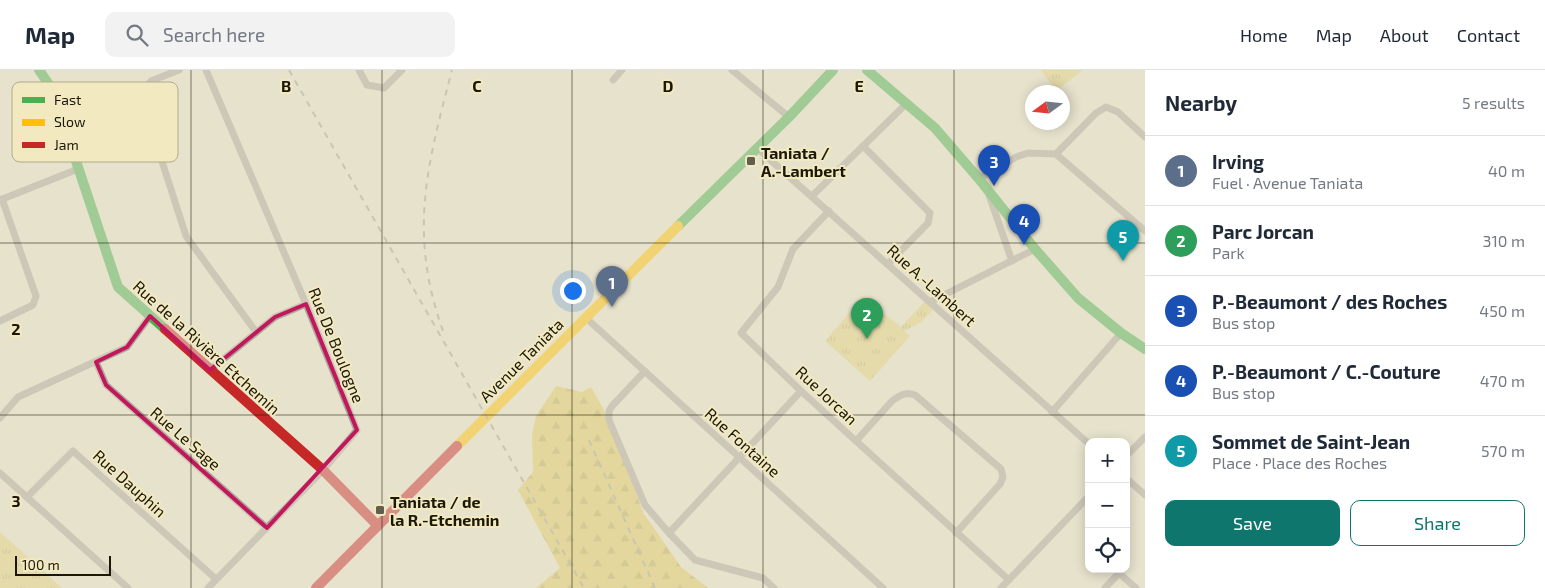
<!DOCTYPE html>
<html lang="en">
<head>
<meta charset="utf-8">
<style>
  body { margin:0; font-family:"Exo 2",sans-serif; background:#f2f2f3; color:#1f2937 }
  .controls { position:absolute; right:15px; bottom:15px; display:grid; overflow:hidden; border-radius:10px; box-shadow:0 2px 12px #0003 }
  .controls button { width:45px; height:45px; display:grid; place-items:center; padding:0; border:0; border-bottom:1px solid #e0e1e3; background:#fff; color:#1f2937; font:25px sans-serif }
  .compass { position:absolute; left:1025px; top:15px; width:45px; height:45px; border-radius:50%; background:#fff; box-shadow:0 2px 12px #0003; rotate:255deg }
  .scale { position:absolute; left:15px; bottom:12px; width:96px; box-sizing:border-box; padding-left:5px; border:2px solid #1b1709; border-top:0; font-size:14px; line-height:18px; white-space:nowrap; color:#1b1709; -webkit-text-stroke:4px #f2e9c1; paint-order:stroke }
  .you { position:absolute; left:572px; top:220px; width:18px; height:18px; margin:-12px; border:4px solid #fff; border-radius:50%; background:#1a73e8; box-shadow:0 0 0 8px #1a73e833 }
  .badge { display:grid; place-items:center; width:32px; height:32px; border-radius:50%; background:#0f766e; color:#fff; font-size:16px; font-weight:700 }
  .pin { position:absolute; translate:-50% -41px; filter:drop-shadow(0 1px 2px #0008) }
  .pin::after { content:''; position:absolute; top:26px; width:18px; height:15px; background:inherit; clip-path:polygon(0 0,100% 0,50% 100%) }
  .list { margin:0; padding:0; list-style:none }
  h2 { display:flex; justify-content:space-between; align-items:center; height:65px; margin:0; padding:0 20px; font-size:21px }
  h2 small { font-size:16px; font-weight:400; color:#747a83 }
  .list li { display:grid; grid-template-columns:32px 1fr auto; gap:15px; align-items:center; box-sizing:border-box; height:70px; padding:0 20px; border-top:1px solid #e0e1e3 }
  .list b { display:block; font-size:19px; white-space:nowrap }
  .list p { margin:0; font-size:16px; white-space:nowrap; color:#747a83 }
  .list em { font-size:16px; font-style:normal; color:#747a83 }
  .actions { display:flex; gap:10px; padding:15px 20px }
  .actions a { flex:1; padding:11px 0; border:1px solid #0f766e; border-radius:10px; text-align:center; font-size:18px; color:#0f766e }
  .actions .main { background:#0f766e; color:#fff }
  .icon { flex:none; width:28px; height:28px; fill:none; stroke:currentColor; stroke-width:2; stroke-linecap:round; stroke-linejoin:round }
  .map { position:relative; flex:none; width:1145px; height:518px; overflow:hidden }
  header { display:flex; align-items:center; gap:30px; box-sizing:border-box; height:70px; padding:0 25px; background:#fff; border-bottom:1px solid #e0e1e3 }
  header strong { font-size:24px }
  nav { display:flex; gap:28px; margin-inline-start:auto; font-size:18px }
  .search { width:350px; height:45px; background:#f2f2f3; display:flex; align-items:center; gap:12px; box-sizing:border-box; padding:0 18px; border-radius:10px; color:#747a83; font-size:19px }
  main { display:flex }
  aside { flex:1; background:#fff }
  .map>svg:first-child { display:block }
</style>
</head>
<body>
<header>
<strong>Map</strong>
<div class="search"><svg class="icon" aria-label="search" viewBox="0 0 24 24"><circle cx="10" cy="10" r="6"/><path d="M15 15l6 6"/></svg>Search here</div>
<nav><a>Home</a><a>Map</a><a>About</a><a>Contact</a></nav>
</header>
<main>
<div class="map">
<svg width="1145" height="518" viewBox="0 0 1145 518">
  <defs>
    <pattern id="grass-tufts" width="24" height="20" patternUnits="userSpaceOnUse" patternTransform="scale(1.25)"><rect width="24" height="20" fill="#e1d081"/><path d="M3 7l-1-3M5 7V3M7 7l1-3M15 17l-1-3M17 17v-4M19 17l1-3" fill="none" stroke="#c0b26e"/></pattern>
    <pattern id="forest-firs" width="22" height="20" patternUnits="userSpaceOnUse" patternTransform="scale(1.25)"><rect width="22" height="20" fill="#ddca64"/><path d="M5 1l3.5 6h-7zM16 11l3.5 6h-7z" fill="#bdad55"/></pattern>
  </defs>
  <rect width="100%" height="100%" fill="#e7e2cc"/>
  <g fill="url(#grass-tufts)">
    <polygon points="1041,0 1083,0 1056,21"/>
    <polygon points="863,227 901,257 927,229 936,237 920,253 904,261 910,266 870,311 825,271"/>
    <polygon points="0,462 62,518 0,518"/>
  </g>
  <polygon fill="url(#forest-firs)" points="556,316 582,322 591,317 604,340 644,444 681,497 708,518 536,518 560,498 518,420 533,402 532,365 536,346"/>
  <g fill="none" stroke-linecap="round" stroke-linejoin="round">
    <g stroke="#aca69e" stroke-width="7">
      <polyline points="179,0 151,11 140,23 186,166 256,262"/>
      <polyline points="206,0 306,234 357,360 323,400 208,518"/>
      <polyline points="359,0 367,15 384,18 402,0"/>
      <polyline points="732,0 789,47"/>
      <polyline points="613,10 622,0"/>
      <polyline points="863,76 930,143 928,153 888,194"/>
      <polyline points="757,78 1089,374"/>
      <polyline points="1056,84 1096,43 1106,37 1118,42 1145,67"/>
      <polyline points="979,109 1016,87 1028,83 1056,84 1145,161"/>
      <polyline points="989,125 1012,191"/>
      <polyline points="812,126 907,33"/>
      <polyline points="0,130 78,99"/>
      <polyline points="829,141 793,179 778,217 741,263 801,321 1009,510"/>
      <polyline points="930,232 1035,179"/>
      <polyline points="585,247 883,518"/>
      <polyline points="0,251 33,235 36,226 2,129"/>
      <polyline points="96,292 106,315 267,458"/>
      <polyline points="210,300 275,247 306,234"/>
      <polyline points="645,301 612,336 609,341 609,350 645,435 669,463 695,490 763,508 774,518"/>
      <polyline points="1052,342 1121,263"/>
      <polyline points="0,348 18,327 127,277 150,246"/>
      <path d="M 856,371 L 892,331 C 900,325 905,322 915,325 L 1001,399 L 1003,407 L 1000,414 L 956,463"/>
      <polyline points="1126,386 1145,367"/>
      <polyline points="0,403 128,518"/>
      <polyline points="1126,408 1145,425"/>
      <polyline points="27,427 73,381 216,509"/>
      <polyline points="669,463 801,321"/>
      <polyline points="1001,518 1089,426"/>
      <polyline points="1105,518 1119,503 1136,518"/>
    </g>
    <g stroke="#4caf50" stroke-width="10">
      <polyline points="39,0 52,19 118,217 165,259"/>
      <polyline points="867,0 935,58 979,109 1035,179 1078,228 1121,263 1145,279"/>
      <polyline points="678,156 789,47 833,0"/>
    </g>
    <polyline stroke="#ffc107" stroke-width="10" points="457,376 678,156"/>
    <g stroke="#c62828" stroke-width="10">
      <polyline points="165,259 323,400 378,456"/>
      <polyline points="316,518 457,376"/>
    </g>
    <g stroke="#a7a296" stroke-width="2" stroke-dasharray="6 6" stroke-linecap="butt">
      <polyline points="289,0 584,518"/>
      <path d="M 443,261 C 408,163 427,96 452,0"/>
      <polyline points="589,370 655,518"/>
    </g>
  </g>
  <path d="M0 0H1145V518H0ZM 306,234 L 357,360 L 267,458 L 106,315 L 96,292 L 127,277 L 150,246 L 210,300 L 275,247 Z" fill="#e7e2cc" fill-opacity=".55" fill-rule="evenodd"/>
  <path fill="none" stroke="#c2185b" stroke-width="4" stroke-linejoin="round" d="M 306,234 L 357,360 L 267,458 L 106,315 L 96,292 L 127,277 L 150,246 L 210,300 L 275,247 Z"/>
  <path fill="none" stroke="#1b1709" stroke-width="1" stroke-opacity="0.55" d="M 191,0 L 191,518M 382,0 L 382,518M 572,0 L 572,518M 763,0 L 763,518M 954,0 L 954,518M 0,173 L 1145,173M 0,345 L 1145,345"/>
  <g fill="#625e4d" stroke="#f2e9c1" stroke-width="2">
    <rect x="746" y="86" width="10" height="10" rx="2.5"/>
    <rect x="375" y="435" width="10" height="10" rx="2.5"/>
  </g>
  <g text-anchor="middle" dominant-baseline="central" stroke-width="4" stroke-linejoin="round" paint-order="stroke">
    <g font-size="16" font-weight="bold" fill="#1b1709" stroke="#f2e9c1" text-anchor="start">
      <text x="761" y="82">Taniata /<tspan x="761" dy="18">A.-Lambert</tspan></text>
      <text x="390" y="431">Taniata / de<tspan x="390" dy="18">la R.-Etchemin</tspan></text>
    </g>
    <g font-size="16" fill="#1b1709" stroke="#f2e9c1">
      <text transform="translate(932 215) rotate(42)">Rue A.-Lambert</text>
      <text transform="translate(337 275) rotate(68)">Rue De Boulogne</text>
      <text transform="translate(207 277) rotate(42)">Rue de la Rivière Etchemin</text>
      <text transform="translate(521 290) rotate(-45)">Avenue Taniata</text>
      <text transform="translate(827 325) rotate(43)">Rue Jorcan</text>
      <text transform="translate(186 368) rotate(41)">Rue Le Sage</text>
      <text transform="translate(743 372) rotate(42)">Rue Fontaine</text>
      <text transform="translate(130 413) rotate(42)">Rue Dauphin</text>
    </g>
  </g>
  <rect x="12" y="12" width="166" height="80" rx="8" fill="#f2e9c1" stroke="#b2aa8a" stroke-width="1"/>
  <rect x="22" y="27" width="23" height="6" fill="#4caf50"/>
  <rect x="22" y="49" width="23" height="7" fill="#ffc107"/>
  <rect x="22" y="72" width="23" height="6" fill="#c62828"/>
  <g font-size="14" fill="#1b1709">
    <text x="54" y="35">Fast</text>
    <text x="54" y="57">Slow</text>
    <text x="54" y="80">Jam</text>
  </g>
  <g font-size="16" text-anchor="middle" font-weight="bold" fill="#1b1709" stroke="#f2e9c1" stroke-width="4" stroke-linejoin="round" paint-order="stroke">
    <text x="286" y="22">B</text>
    <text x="477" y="22">C</text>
    <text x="668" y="22">D</text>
    <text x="859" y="22">E</text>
    <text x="16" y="265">2</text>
    <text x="16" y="437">3</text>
  </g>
</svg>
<div class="controls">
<button>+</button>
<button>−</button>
<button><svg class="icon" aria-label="locate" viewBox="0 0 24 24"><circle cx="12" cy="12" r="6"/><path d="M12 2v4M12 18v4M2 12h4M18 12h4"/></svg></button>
</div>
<svg class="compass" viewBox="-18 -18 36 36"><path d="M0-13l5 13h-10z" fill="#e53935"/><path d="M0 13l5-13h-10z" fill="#747a83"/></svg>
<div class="scale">100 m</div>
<div class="you"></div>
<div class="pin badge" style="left:612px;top:237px;background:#5c6f8a">1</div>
<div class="pin badge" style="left:867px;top:269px;background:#2e9e5b">2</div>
<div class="pin badge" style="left:994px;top:116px;background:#1a4fb4">3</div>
<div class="pin badge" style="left:1024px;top:175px;background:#1a4fb4">4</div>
<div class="pin badge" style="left:1123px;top:191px;background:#0f9aa8">5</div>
</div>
<aside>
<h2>Nearby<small>5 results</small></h2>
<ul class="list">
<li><span class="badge" style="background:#5c6f8a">1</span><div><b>Irving</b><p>Fuel · Avenue Taniata</p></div><em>40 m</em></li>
<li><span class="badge" style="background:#2e9e5b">2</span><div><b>Parc Jorcan</b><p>Park</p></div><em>310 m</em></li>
<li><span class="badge" style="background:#1a4fb4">3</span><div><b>P.-Beaumont / des Roches</b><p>Bus stop</p></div><em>450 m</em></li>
<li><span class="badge" style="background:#1a4fb4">4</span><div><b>P.-Beaumont / C.-Couture</b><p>Bus stop</p></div><em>470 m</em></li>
<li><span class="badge" style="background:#0f9aa8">5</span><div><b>Sommet de Saint-Jean</b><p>Place · Place des Roches</p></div><em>570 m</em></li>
</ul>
<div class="actions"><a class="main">Save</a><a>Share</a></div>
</aside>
</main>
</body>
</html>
